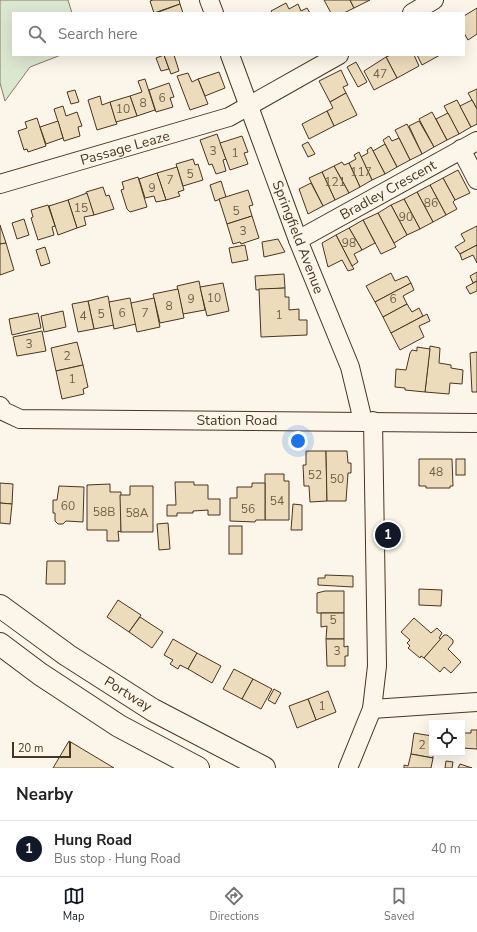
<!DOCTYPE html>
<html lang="en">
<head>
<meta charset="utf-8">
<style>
  body { margin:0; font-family:"Nunito Sans",sans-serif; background:#f6f6f6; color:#222 }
  .controls { position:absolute; right:12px; bottom:12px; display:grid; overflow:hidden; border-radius:0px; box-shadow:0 4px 16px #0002 }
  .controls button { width:36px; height:36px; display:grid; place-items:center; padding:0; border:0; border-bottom:1px solid #e0e0e0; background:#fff; color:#222; font:20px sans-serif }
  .scale { position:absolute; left:12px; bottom:10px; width:59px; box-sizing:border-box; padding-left:4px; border:2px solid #4a3520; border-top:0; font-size:11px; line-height:14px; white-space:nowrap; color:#4a3520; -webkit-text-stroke:3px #fbf6e9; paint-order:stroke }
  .you { position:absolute; left:298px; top:441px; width:14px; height:14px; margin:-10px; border:3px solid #fff; border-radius:50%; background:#1a73e8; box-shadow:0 0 0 6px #1a73e833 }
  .badge { display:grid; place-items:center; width:26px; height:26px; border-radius:50%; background:#111827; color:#fff; font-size:13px; font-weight:700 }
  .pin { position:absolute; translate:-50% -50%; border:2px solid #fff; box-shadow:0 1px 4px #0006 }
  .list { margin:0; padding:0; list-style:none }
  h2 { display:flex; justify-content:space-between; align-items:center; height:52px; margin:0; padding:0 16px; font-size:17px }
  h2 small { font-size:13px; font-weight:400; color:#767676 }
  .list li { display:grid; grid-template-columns:26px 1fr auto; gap:12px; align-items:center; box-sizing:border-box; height:56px; padding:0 16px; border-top:1px solid #e0e0e0 }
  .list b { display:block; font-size:15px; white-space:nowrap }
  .list p { margin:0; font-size:13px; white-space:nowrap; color:#767676 }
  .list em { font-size:13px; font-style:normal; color:#767676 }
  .icon { flex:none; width:22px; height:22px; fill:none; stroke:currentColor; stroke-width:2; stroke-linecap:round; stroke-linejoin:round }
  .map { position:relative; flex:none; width:477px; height:768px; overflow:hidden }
  .search { position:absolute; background:#fff; box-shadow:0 4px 16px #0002; left:12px; right:12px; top:12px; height:44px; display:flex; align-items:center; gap:10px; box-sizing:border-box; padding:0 14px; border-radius:0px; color:#767676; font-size:15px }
  .sheet { height:108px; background:#fff }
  nav { display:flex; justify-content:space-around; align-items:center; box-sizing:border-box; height:56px; border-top:1px solid #e0e0e0; background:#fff; font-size:11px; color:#767676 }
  nav a { display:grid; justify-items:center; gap:2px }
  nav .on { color:#111827 }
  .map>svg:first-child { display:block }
</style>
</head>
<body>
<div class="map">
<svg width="477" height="768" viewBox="0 0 477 768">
  <rect width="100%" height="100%" fill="#fbf6e9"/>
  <polygon fill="#dce7d0" stroke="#887966" points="0,0 68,0 72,13 13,13 13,55 61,55 30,67 5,101 0,83"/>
  <g fill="#ecdcbc" stroke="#4a3520">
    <polygon points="153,0 179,0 180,4 154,13 150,1"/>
    <polygon points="324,0 350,0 354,8 344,13 331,13"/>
    <polygon points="350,0 370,0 354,8"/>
    <polygon points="286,3 289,9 298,4 301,11 307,8 310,13 272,13 271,11"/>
    <polygon points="180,4 183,13 156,13"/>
    <polygon points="477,8 477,34 468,40 464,33 464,16"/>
    <polygon points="164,55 169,69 161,71 156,58"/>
    <polygon points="164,55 174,55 179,71 171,74"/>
    <polygon points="391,55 414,55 419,66 397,78 386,57"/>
    <polygon points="417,55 440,55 422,65"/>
    <polygon points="386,57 397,78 374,90 364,71"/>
    <polygon points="356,62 367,82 358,87 347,67"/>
    <polygon points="341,70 348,85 343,87 346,93 330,102 319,81"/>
    <polygon points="219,72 225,88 205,96 198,79"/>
    <polygon points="188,73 192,82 198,79 208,104 190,110 177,76"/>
    <polygon points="145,79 155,110 137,116 130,96 142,92 138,81"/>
    <polygon points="169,83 174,97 170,98 173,107 156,112 149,90"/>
    <polygon points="477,89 477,109 468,93"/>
    <polygon points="75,90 79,102 71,104 67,92"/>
    <polygon points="346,93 357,115 334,126 327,111 333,108 330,102"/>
    <polygon points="100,96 102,105 110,102 117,124 97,130 88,100"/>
    <polygon points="130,96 137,116 116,122 110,102"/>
    <polygon points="457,100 471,127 459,134 444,106"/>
    <polygon points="472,100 477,109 477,124 471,127 460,106"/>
    <polygon points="63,106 66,116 77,112 82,126 78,127 80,136 64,141 54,109"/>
    <polygon points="327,111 334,126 309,139 302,124"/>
    <polygon points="432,112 447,140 434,147 419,119"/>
    <polygon points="448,113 459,134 447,140 436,119"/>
    <polygon points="37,118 46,146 28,152 27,149 24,150 18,131 27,128 25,122"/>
    <polygon points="58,121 63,138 46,144 40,127"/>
    <polygon points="419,121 434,147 422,154 409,126"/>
    <polygon points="407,124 422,154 410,160 395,130"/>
    <polygon points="217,134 226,159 223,160 226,171 216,174 212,164 209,165 200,140"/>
    <polygon points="242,136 248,152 244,153 248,164 230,170 220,143"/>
    <polygon points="389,136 392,141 399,138 410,160 397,167 383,140"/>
    <polygon points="308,142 315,154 308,157 302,145"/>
    <polygon points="385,144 397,167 385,174 373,151"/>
    <polygon points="371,147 385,174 372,180 361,157 368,153 367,150"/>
    <polygon points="359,152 372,180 360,187 349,163 356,159 354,155"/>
    <polygon points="193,159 195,165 198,164 203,180 183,186 176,164"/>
    <polygon points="342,162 344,165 349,163 360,187 349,193 334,166"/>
    <polygon points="334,166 349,193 335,200 322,172"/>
    <polygon points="177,167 184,190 178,192 180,196 166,200 157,173"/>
    <polygon points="458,170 470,193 455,200 443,178"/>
    <polygon points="322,172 335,200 323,206 309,178"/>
    <polygon points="157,173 166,200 156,202 154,196 145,198 139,179"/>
    <polygon points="138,177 147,207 130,212 127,209 121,190 124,189 122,182"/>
    <polygon points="443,178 455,200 453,202 457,209 446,215 430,185"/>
    <polygon points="221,181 226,197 215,201 210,185"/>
    <polygon points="311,183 323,206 308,214 299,189"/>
    <polygon points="430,185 446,215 433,222 417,192"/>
    <polygon points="103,187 106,196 109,195 114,209 94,215 86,192"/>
    <polygon points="248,190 253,205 249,206 252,216 227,224 219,199"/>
    <polygon points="417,192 433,222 420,229 404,199"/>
    <polygon points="87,193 94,215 84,217 86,225 77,228 68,200"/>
    <polygon points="404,199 420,229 407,235 391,205"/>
    <polygon points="68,200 77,228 58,235 49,206"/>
    <polygon points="48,205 55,226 52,227 54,235 38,240 31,218 33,217 31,210"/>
    <polygon points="391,205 407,235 394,243 378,213"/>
    <polygon points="378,213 396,247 381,254 363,220"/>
    <polygon points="252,216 259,238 241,244 240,242 233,244 227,224"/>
    <polygon points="24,219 29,235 17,239 12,223"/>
    <polygon points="363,220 375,243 362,250 349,228"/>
    <polygon points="0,225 6,243 0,244"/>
    <polygon points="477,226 477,245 460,254 455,247 465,241 461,234"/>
    <polygon points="349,228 362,250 354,254 358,262 352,266 336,235"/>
    <polygon points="336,235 352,266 354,269 348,271 342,260 328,267 322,243"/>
    <polygon points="278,239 285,252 264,257 262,242"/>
    <polygon points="6,243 14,270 0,275 0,244"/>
    <polygon points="245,245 248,260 232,263 229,248"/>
    <polygon points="477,245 477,263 473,255 462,260 460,254"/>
    <polygon points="45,247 50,263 41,266 36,250"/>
    <polygon points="477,272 477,281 473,283 470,276"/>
    <polygon points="391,273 395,281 407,276 411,283 375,302 366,286"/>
    <polygon points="284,274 285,288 256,290 255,276"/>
    <polygon points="199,281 205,310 183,314 177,286"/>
    <polygon points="477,281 477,291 470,294 466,287"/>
    <polygon points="223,283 229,311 207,316 200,287"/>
    <polygon points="411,283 414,290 403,296 407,304 383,317 375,302"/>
    <polygon points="285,288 285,297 289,297 289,310 299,309 299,320 307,320 307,335 261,337 259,289"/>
    <polygon points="178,289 184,318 160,323 153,294"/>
    <polygon points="108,296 114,325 94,329 88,301"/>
    <polygon points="130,298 136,324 114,329 109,302"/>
    <polygon points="154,298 160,327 137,332 131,303"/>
    <polygon points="88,301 94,329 78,332 72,304"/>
    <polygon points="407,304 412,312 419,308 423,316 391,333 383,317"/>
    <polygon points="63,311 66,327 44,332 41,316"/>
    <polygon points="38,313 41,328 12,335 9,319"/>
    <polygon points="427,314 430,321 419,326 424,337 400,350 391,333"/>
    <polygon points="42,331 46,351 17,356 13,337"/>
    <polygon points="77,342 83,365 56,371 51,348"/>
    <polygon points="430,346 440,348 439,363 451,365 451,368 463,370 462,384 450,383 449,394 425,392"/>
    <polygon points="417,347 430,349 425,392 405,390 405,388 395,387 396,369 406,370 410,353 412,350 417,351"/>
    <polygon points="477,352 477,392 472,392 470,353"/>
    <polygon points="83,365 88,387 83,389 84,394 62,399 56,371"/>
    <polygon points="306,451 326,451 327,501 310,502 309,486 304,486 303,465 306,465"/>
    <polygon points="326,451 347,451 348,463 351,463 351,473 348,473 346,501 327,501"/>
    <polygon points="419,459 452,459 453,486 450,486 450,488 426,488 426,486 419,486"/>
    <rect x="456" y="459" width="9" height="16"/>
    <polygon points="265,474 284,474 284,481 289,481 289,520 265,520"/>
    <polygon points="175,482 194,482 194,485 208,485 208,499 220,499 220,515 208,515 208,510 193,511 193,513 177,513 177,516 167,516 167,505 176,505"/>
    <polygon points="0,483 13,484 12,504 0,503"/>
    <polygon points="252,483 265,483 265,520 256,520 255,522 230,521 230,498 237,498 237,487 252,487"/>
    <polygon points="110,484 110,492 121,492 121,532 118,531 119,541 107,541 107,530 87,530 87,485"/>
    <polygon points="59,486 84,487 83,522 66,521 63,524 58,524 55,521 55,513 53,513 53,500 57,500"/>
    <polygon points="130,486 153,486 153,532 121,532 120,495 130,495"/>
    <polygon points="0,503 12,504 10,524 0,523"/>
    <polygon points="293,504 302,505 302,530 291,530"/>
    <polygon points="168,523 170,549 159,550 157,524"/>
    <rect x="229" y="526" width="13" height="28"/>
    <polygon points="47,561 65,561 65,584 46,584"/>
    <polygon points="325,575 353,576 353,587 318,585 318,578 325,578"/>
    <polygon points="419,589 442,590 441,606 419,605"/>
    <polygon points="325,591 344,591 344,613 317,613 317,593"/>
    <polygon points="118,600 141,615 129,632 107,617"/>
    <polygon points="321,613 344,613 344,639 326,639 327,626 321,627"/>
    <polygon points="140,617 163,632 152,648 129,632"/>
    <polygon points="414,618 431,633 437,628 442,633 439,638 441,639 424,658 421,656 420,658 408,648 410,646 407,643 410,640 401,632"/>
    <polygon points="444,635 447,635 453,640 453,643 448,649 461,662 451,673 444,667 440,672 424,658"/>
    <polygon points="173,639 197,653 188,669 180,665 178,669 170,664 173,660 164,655"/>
    <polygon points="326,639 344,639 344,647 348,646 348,656 345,656 345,666 327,666"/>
    <polygon points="197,653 221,666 212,683 188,669"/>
    <polygon points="234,669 253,679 242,699 223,689"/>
    <polygon points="253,679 272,689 261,709 242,699"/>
    <polygon points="274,689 281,693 275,704 268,700"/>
    <polygon points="328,691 336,712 316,720 308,699"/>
    <polygon points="308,699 316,720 297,728 289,706"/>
    <polygon points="471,730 477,730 477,749 462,748 462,733 471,733"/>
    <polygon points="414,733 432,736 433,758 411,754"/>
    <polygon points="69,741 114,768 53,768"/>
    <polygon points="411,754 433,758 431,768 404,768 404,765 408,766"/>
    <polygon points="446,761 453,762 452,768 445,768"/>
    <polygon points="460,764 472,768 458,768"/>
  </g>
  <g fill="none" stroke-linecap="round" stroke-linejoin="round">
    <g stroke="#4a3520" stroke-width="20">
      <g id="street">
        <polyline points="209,0 214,13"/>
        <polyline points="412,13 434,0"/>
        <polyline points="230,55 298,240 350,367 363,421"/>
        <polyline points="461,149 477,180"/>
        <polyline points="0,184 229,117 339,55"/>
        <polyline points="298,240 477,141"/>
        <polyline points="0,406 3,411 20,419 477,423"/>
        <polyline points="372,709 477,702"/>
        <polyline points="348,768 372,709 377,666 373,421"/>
      </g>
    </g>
    <g stroke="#4a3520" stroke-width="24">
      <g id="highway">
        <polyline points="0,606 67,655 153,710 264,768"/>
        <polyline points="0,644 40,674 119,726 198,768"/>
      </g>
    </g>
    <use href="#street" stroke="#fbf6e9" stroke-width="18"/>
    <use href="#highway" stroke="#fbf6e9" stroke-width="22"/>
  </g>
  <g text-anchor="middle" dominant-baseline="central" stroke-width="3" stroke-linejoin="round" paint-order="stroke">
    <g font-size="12" fill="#725f47">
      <text x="380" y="74">47</text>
      <text x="162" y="98">6</text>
      <text x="143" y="103">8</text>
      <text x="123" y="109">10</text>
      <text x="213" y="151">3</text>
      <text x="235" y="153">1</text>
      <text x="361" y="172">117</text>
      <text x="190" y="174">5</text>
      <text x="170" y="180">7</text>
      <text x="335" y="182">121</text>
      <text x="152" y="188">9</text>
      <text x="431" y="203">86</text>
      <text x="81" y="208">15</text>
      <text x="236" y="211">5</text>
      <text x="406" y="217">90</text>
      <text x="243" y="231">3</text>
      <text x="349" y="243">98</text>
      <text x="214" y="298">10</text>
      <text x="191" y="299">9</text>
      <text x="393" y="299">6</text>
      <text x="169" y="306">8</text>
      <text x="122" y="313">6</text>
      <text x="145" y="313">7</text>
      <text x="101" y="314">5</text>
      <text x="279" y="315">1</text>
      <text x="83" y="316">4</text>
      <text x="29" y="344">3</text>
      <text x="67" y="356">2</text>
      <text x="72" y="379">1</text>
      <text x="436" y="472">48</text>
      <text x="315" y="475">52</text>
      <text x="337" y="479">50</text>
      <text x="277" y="501">54</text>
      <text x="68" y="506">60</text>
      <text x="248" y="509">56</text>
      <text x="104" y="512">58B</text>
      <text x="137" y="513">58A</text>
      <text x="333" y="620">5</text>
      <text x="337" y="651">3</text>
      <text x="322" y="706">1</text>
      <text x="422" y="745">2</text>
    </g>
    <g font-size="14" fill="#4a3520" stroke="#fbf6e9">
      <text transform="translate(125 148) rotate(-16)">Passage Leaze</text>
      <text transform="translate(388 190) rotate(-29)">Bradley Crescent</text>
      <text transform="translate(298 237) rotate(69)">Springfield Avenue</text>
      <text x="237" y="420">Station Road</text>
      <text transform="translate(128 694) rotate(32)">Portway</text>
    </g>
  </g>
</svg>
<div class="controls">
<button><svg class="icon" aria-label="locate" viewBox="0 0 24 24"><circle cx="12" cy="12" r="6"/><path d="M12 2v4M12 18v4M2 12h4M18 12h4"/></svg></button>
</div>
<div class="scale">20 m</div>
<div class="you"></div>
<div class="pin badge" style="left:388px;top:535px">1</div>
<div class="search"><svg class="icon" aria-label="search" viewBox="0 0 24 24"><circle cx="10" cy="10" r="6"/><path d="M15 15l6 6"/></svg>Search here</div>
</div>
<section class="sheet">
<h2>Nearby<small></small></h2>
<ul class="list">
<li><span class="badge">1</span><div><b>Hung Road</b><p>Bus stop · Hung Road</p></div><em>40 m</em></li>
</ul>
</section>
<nav>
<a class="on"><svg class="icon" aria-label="map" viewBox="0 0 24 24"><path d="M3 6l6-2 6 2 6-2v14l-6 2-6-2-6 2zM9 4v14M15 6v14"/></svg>Map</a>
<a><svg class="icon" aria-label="directions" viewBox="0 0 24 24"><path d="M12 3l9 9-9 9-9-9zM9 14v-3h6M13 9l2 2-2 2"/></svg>Directions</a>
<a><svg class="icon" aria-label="saved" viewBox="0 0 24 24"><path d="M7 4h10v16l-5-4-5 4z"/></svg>Saved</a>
</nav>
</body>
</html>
